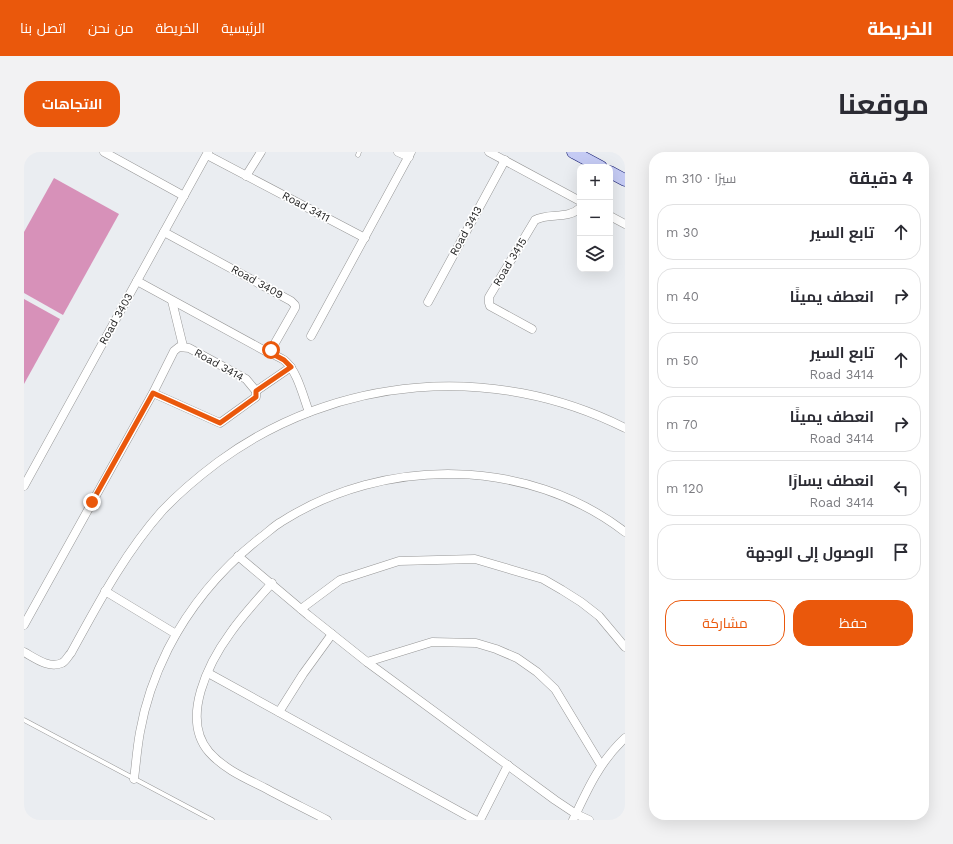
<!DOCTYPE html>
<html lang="ar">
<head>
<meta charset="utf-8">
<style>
  body { margin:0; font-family:"Work Sans",Cairo,sans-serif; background:#f2f2f3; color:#2b2b33; direction:rtl }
  .controls { position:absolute; right:12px; top:12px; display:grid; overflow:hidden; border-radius:8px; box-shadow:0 4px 16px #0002 }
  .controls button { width:36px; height:36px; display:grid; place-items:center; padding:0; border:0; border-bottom:1px solid #e1e1e2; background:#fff; color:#2b2b33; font:20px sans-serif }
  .stop { position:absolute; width:12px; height:12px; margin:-9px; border:3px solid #ea580c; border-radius:50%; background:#fff }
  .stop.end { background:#ea580c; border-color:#fff; box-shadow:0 1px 4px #0008 }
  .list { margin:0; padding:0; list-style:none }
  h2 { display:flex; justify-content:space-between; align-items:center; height:52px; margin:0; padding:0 16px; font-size:17px }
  h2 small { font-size:13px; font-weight:400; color:#7c7c81 }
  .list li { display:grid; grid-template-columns:26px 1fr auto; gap:12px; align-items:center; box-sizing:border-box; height:56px; margin:0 8px 8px; padding:0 8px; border:1px solid #e1e1e2; border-radius:16px }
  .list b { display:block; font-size:15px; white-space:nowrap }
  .list p { margin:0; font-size:13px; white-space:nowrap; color:#7c7c81 }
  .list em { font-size:13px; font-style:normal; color:#7c7c81 }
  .actions { display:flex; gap:8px; padding:12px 16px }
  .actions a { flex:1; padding:9px 0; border:1px solid #ea580c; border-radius:16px; text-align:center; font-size:14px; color:#ea580c }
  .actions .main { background:#ea580c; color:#fff }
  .icon { flex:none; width:22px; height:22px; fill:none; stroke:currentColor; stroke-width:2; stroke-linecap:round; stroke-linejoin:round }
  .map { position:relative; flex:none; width:601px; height:668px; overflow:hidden; direction:ltr; border-radius:16px }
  header { display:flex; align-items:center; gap:24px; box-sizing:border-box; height:56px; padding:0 20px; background:#ea580c; color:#fff }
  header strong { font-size:19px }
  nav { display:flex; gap:22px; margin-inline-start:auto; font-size:14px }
  .intro { display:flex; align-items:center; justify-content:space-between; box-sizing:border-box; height:96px; padding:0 24px }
  h1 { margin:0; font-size:28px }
  .button { padding:10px 18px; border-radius:16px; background:#ea580c; color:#fff; font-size:14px; font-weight:700 }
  main { display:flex; gap:24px; padding:0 24px }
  aside { flex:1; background:#fff; border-radius:16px; box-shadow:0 4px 16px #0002 }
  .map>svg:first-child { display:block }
</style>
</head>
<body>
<header>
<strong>الخريطة</strong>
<nav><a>الرئيسية</a><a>الخريطة</a><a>من نحن</a><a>اتصل بنا</a></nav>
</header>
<div class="intro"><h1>موقعنا</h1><a class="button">الاتجاهات</a></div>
<main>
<aside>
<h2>4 دقيقة<small>سيرًا · 310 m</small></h2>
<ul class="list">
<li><svg class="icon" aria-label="ahead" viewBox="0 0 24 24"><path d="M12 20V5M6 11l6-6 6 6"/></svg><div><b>تابع السير</b></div><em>30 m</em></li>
<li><svg class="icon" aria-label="right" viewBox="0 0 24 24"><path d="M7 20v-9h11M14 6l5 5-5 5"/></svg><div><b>انعطف يمينًا</b></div><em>40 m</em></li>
<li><svg class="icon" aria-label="ahead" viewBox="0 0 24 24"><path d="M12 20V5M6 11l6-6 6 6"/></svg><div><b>تابع السير</b><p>Road 3414</p></div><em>50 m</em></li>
<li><svg class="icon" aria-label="right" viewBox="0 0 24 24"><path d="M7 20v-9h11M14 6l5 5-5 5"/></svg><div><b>انعطف يمينًا</b><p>Road 3414</p></div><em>70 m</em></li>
<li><svg class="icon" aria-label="left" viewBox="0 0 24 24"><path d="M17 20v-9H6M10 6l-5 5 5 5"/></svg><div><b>انعطف يسارًا</b><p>Road 3414</p></div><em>120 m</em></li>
<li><svg class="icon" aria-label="arrive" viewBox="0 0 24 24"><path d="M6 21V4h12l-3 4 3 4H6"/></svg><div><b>الوصول إلى الوجهة</b></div></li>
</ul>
<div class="actions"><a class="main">حفظ</a><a>مشاركة</a></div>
</aside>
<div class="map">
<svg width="601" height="668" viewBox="0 0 601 668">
  <rect width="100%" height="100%" fill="#eaedf1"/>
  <g fill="#d791b9">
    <polygon points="30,26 95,62 39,163 0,141 0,80"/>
    <polygon points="0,147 36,167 0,232"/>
  </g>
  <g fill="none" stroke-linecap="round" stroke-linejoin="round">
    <g stroke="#969696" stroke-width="5">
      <g id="service">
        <polyline points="334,3 335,0"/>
        <polyline points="0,568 188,668"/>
      </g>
    </g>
    <g stroke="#969696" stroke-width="9">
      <g id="minor">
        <polyline points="80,0 160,44"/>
        <polyline points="374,0 385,5"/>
        <polyline points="465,0 556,49"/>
        <polyline points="183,3 341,86"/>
        <polyline points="222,24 237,0"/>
        <polyline points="586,64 601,72"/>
        <polyline points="113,129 243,200 247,198 271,156 271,153 267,149 140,80"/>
        <polyline points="148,149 159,194"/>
        <polyline points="404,150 481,8"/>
        <path d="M 508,177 L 466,154 L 465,151 L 465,145 L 511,68 C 525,60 543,68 556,56"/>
        <polyline points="287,184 387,0"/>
        <path d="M 245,200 C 250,203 255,205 260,208 C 273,218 279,244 285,260"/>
        <polyline points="232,239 267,215"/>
        <polyline points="0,334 184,0"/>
        <polyline points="214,404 284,463 343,510 531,648 552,662 565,668"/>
        <path d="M 248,431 C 234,447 219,463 207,480 C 185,510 156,566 185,600 C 200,617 221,626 241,636 C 261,647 282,657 303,668"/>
        <polyline points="81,439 152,482"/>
        <polyline points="277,457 316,428 375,409 451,407 519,427 538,438 557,450 575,464 601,495"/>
        <polyline points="0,473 129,241 150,199 155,195 165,196 222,227 232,239 232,245 196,271 129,241"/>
        <path d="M 0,500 C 11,506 25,517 38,511 C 42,509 44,504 47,501 C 74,452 100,402 138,359 C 155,341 174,325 194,310 C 312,223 470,210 601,276"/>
        <polyline points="343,510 408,490 452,491 472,497 493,506 513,520 531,537 577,613"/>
        <polyline points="184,521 451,668"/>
        <polyline points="255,560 279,522 308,482"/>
        <path d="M 110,627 C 112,612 113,596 116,580 C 121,551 131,523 144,497 C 166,454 198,416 236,386 C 243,381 250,374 257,370 C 360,304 504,305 601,380"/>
        <polyline points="456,668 484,613"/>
        <path d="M 549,668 C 563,638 576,609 601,586"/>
      </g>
    </g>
    <g stroke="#121970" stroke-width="13">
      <g id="secondary">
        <polyline points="549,0 577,15"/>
        <polyline points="586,20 601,28"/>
      </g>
    </g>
    <use href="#service" stroke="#fff" stroke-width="4"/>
    <use href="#minor" stroke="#fff" stroke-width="8"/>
    <use href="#secondary" stroke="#c5cbf4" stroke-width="12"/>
  </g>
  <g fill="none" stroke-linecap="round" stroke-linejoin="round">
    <polyline stroke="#ea580c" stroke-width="5" points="68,350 129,241 196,271 232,245 232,239 267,215 260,208 245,200 247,198"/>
  </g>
  <g text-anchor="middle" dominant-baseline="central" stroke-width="3.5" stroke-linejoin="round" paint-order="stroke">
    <g font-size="11" fill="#222" stroke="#fff">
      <text transform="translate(282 55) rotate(28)">Road 3411</text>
      <text transform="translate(442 79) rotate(-61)">Road 3413</text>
      <text transform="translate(486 110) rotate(-59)">Road 3415</text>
      <text transform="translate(233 130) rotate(29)">Road 3409</text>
      <text transform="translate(92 167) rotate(-61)">Road 3403</text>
      <text transform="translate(195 213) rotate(29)">Road 3414</text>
    </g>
  </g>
</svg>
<div class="controls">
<button>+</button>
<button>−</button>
<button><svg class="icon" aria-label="layers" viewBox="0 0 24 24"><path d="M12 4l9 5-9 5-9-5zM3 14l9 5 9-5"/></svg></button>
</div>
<div class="stop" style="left:247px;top:198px"></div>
<div class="stop end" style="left:68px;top:350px"></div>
</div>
</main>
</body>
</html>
